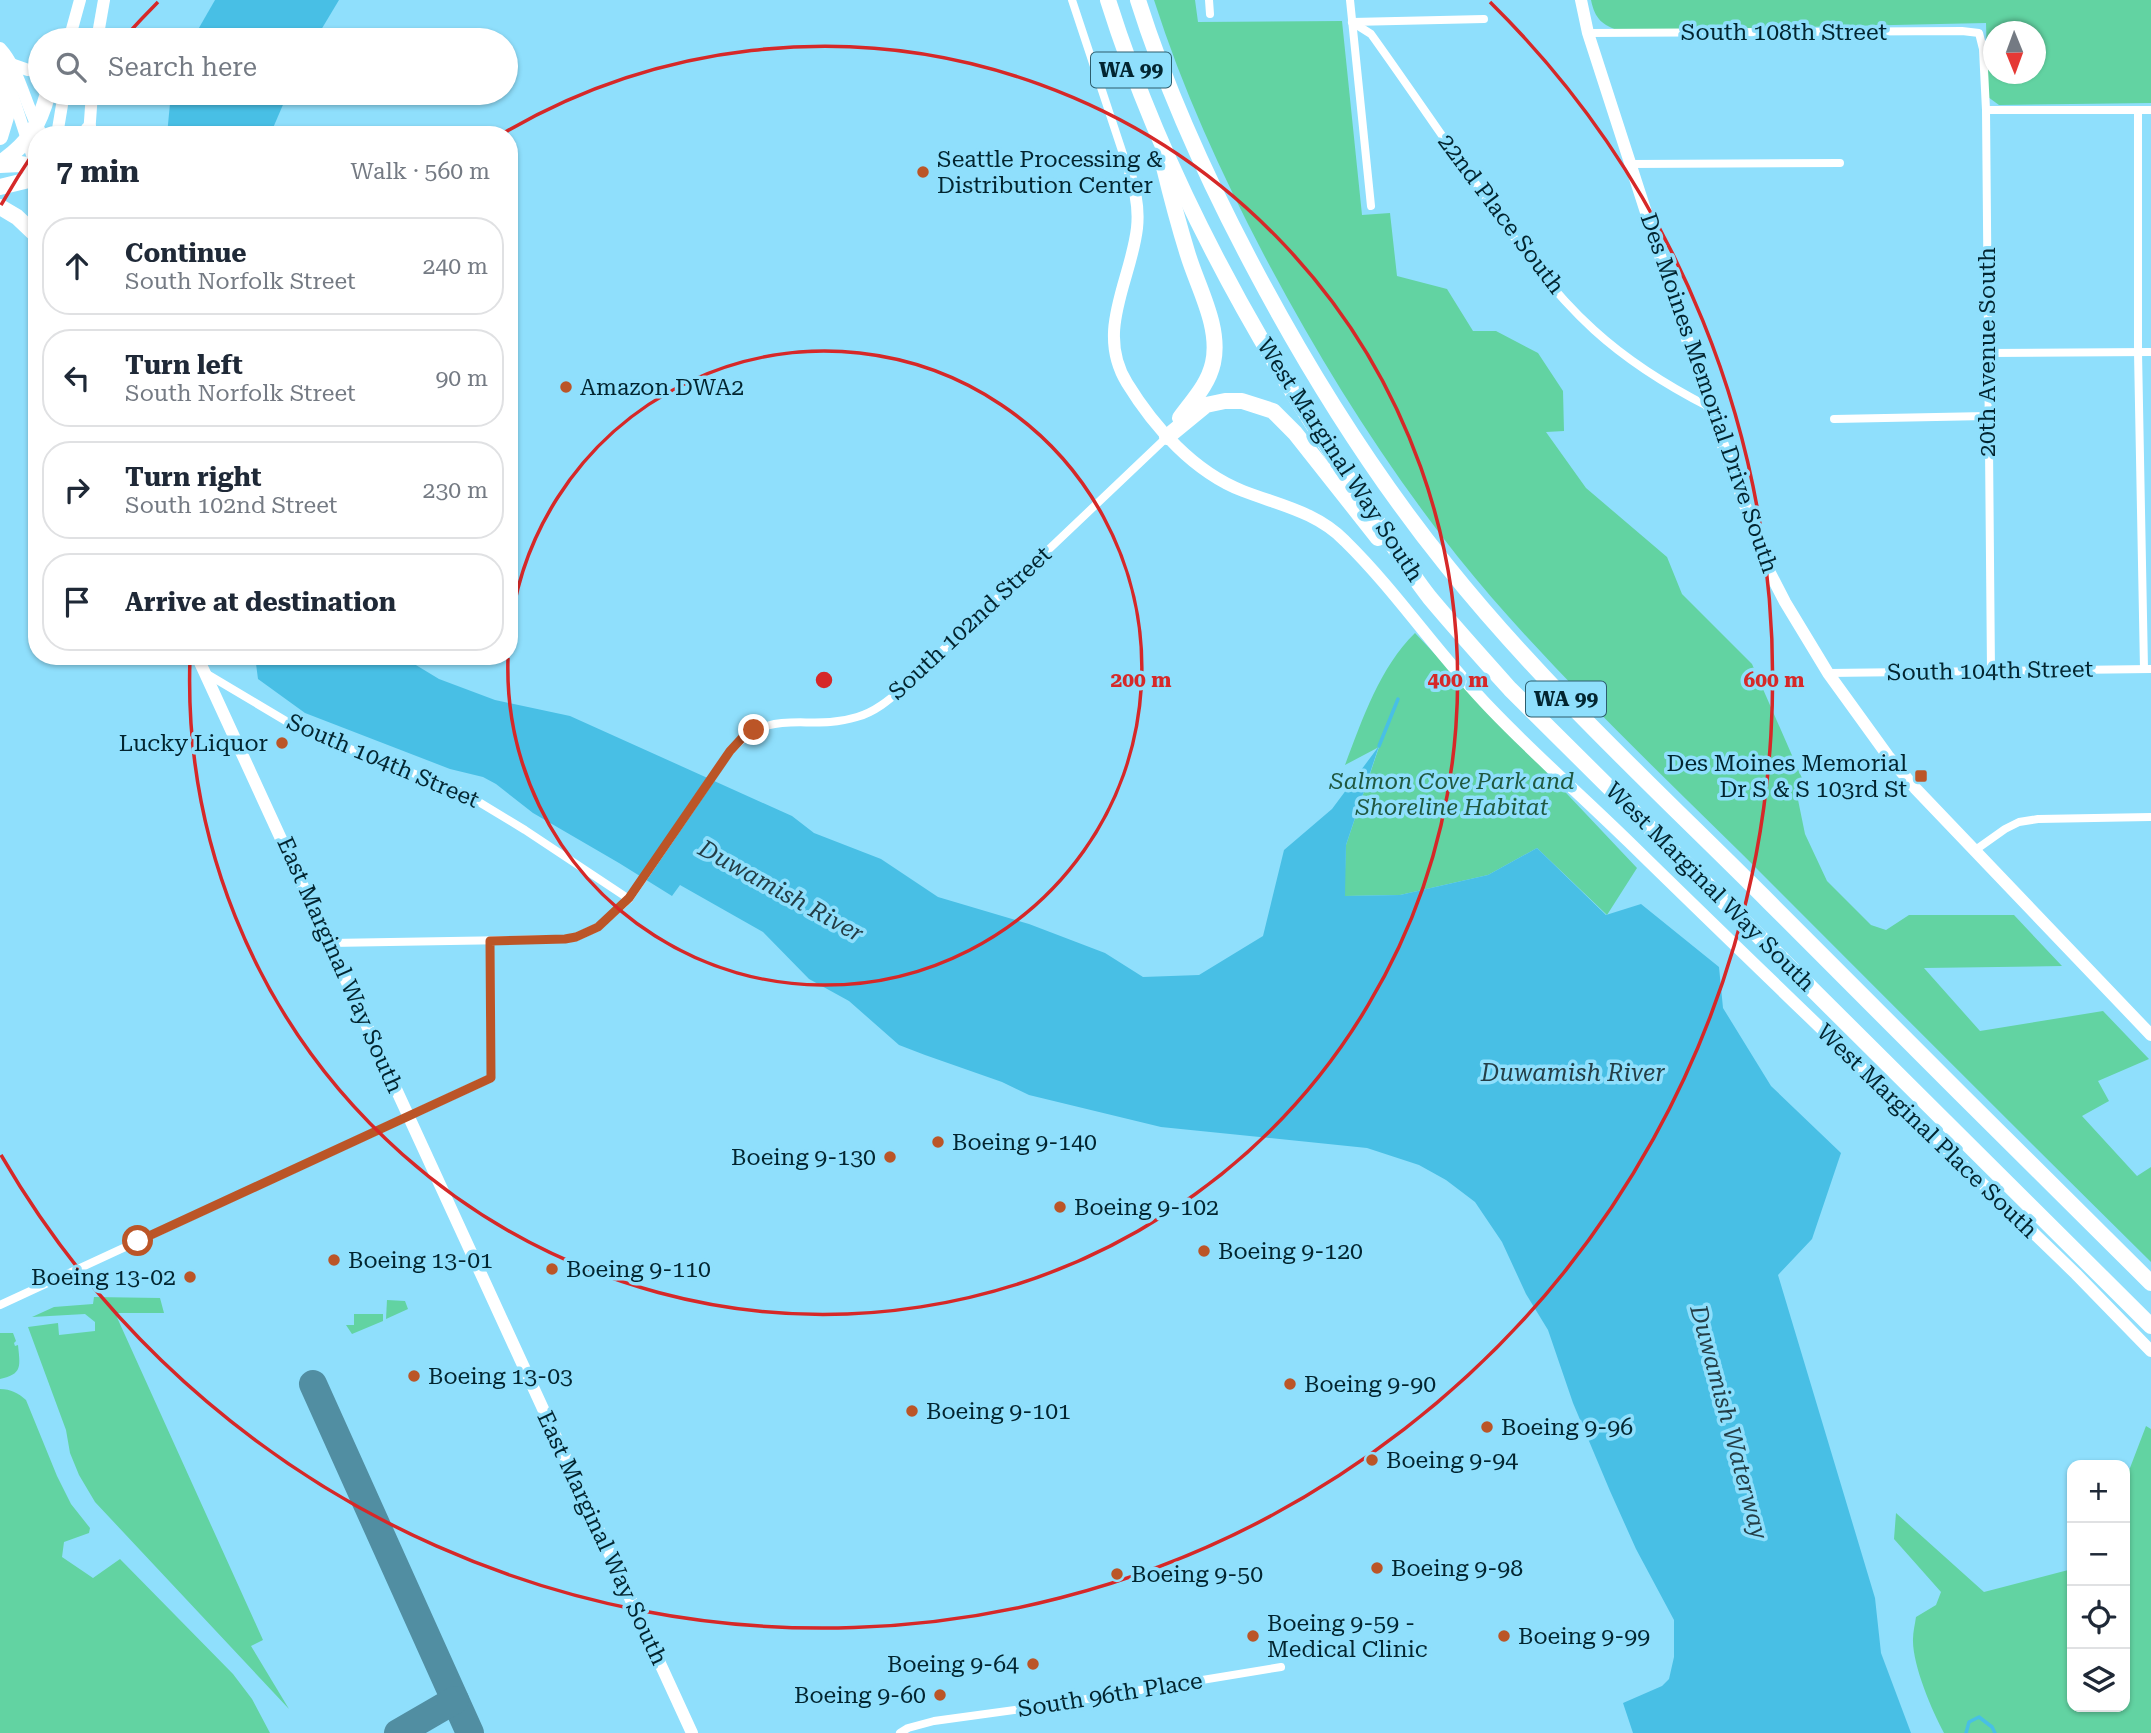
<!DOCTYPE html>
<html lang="en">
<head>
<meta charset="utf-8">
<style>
  body { margin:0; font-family:"Roboto Serif",serif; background:#f2f2f3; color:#1f2937 }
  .controls { position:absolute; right:21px; bottom:21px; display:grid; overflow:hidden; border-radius:14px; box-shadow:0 2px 5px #0004 }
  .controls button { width:63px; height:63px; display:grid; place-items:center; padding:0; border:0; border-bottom:2px solid #e0e1e3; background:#fff; color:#1f2937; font:35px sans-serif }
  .compass { position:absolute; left:1983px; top:21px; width:63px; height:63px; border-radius:50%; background:#fff; box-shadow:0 2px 5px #0004; rotate:179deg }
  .stop { position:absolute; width:21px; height:21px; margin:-16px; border:5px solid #bb5527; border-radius:50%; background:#fff }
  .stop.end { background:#bb5527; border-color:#fff; box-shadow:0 2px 7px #0008 }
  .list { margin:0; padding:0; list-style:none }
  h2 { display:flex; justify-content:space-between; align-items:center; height:91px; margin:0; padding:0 28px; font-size:30px }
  h2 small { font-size:23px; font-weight:400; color:#747a83 }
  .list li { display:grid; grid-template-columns:46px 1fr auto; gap:21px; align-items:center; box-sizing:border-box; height:98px; margin:0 14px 14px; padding:0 14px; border:2px solid #e0e1e3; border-radius:28px }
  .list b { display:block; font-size:26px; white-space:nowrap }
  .list p { margin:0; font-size:23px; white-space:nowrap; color:#747a83 }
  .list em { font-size:23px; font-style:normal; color:#747a83 }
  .icon { flex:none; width:38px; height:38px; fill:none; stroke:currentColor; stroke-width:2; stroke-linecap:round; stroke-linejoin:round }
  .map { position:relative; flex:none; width:2151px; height:1733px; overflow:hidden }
  .search { position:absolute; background:#fff; box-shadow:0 2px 5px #0004; left:28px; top:28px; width:490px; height:77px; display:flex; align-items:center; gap:18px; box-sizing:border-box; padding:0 24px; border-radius:38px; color:#747a83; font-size:26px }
  .panel { position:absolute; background:#fff; box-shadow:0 2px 5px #0004; left:28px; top:126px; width:490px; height:539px; border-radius:28px }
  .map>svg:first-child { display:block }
</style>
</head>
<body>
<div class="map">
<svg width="2151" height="1733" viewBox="0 0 2151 1733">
  <rect width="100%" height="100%" fill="#8fdffc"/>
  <g fill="#62d3a2" fill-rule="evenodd">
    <path d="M 1154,0 L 1195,0 L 1198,22 L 1342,21 L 1362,215 L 1390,213 L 1397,276 L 1447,289 L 1473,331 L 1496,331 L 1538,353 L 1563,391 L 1564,431 L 1546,432 L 1586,488 L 1667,557 L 1682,594 L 1752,664 L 1805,785 L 1796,790 L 1805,834 L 1827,881 L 1871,925 L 1886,930 L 1909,915 L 2014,915 L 2062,966 L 1924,968 L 1980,1031 L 2103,1011 L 2149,1059 L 2098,1081 L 2109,1101 L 2082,1116 L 2137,1176 L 2151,1167 L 2151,1262 C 2025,1138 1900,1012 1775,887 C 1669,780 1552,674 1458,557 C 1383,462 1320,361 1264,255 C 1221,173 1182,88 1154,0 Z"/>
    <path d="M 1591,0 L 2151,0 L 2151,103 L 1999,105 L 1988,97 L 1986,23 L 1620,31 C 1602,25 1595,19 1591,0 ZM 1994,32 L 2036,32 L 2036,74 L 1994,74 Z"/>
    <path d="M 1415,633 L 1637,868 L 1607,915 L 1537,848 L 1488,875 L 1400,895 L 1344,896 L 1346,845 L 1379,747 L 1345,765 C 1362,720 1380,667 1415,633 Z"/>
    <polygon points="94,1297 160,1298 164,1313 115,1313 263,1640 251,1646 289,1709 95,1502 79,1475 70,1453 66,1430 28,1327 58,1323 59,1335 95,1331 95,1322 85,1314 32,1317 54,1307 93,1304"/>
    <polygon points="387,1300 405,1301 408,1309 386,1319"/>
    <polygon points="354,1314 383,1314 383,1321 352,1334 346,1325 354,1325"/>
    <path d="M 0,1333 L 13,1333 L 16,1341 L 14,1343 L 15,1346 L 18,1345 C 20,1366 23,1374 0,1379 Z"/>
    <path d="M 0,1389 C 11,1389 18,1393 26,1400 L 57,1476 L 71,1504 L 90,1528 L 89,1533 L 64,1542 L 62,1557 L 93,1578 L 120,1559 L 233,1674 L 252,1699 L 270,1733 L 0,1733 Z"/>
    <path d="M 2146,1426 L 2151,1429 L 2151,1733 L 1944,1733 C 1932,1711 1912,1664 1913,1639 C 1913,1632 1915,1624 1916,1617 L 1936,1605 L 1941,1592 L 1894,1539 L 1896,1513 L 1984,1592 L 2072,1569 L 2072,1707 L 2125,1707 L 2125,1481 Z"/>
  </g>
  <g fill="#48bfe5">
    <polygon points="215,0 339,0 315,40 192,40"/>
    <polygon points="171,93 288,93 270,135 167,135"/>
    <polygon points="255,656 401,656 439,679 495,700 570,716 792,816 814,833 881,859 938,897 1029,924 1105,953 1143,977 1199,975 1263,936 1284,850 1332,809 1379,746 1346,845 1345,896 1400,895 1488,875 1537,848 1606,915 1641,904 1719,967 1723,1008 1771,1086 1841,1153 1812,1239 1778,1275 1875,1598 1881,1653 1911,1733 1633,1733 1623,1703 1662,1686 1669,1679 1674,1657 1674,1620 1636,1549 1610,1491 1573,1403 1548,1330 1526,1294 1502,1242 1475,1202 1446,1180 1419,1165 1367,1148 1161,1127 1029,1095 1002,1082 925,1055 899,1045 849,1001 809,979 763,932 680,885 672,896 619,863 533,813 496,784 483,777 450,769 305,713 258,679"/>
  </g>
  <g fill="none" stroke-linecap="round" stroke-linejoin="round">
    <g stroke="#48bfe5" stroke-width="3.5">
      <polyline points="1379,746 1398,699"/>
      <polyline points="1966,1733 1969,1722 1979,1717 1992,1727 1995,1733"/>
    </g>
    <g stroke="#518ea2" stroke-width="28">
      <polyline points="313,1384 470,1733"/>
      <polyline points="398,1733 455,1700"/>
    </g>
    <g stroke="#fff" stroke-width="8">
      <polyline points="1072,0 1130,175"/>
      <polyline points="1209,0 1210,14"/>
      <polyline points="1350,0 1371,206"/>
      <path d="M 1352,22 L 1371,34 C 1409,87 1446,142 1484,195 C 1517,243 1551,291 1594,330 C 1628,361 1668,386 1709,407"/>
      <polyline points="1352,22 1484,19"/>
      <polyline points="1588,33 1962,31 1979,33 1983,49 1986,110 1991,671"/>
      <polyline points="1986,110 2151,110"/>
      <polyline points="2138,110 2138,352 2144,669"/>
      <polyline points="1630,164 1840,163"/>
      <polyline points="1987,353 2151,352"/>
      <polyline points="1834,419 1987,416"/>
      <polyline points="1828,673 2151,669"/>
      <polyline points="207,674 301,730 464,793 525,830 629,899"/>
      <polyline points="1974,851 2005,829 2019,822 2038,819 2151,817"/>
      <path d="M 330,943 L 565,939 L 576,937 L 598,927 L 629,899 L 730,751 C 773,704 806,733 857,717 C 875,712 889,700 903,688 L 1167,437"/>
      <polyline points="0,1305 491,1078 490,941"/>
      <polyline points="900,1733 908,1728 934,1721 1044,1706 1281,1667"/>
    </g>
    <g stroke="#fff" stroke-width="12">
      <polyline points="1581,0 1588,33 1709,407 1769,571 1785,602 1828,673 1888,756 1915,788 2151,1035"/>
      <path d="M 0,48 C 20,69 26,109 42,135"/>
      <polyline points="0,57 37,170"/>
      <path d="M 1130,175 C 1136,192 1139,209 1137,228 C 1131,281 1095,331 1127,383 C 1154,427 1194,472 1243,491 C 1279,505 1317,512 1345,541 C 1398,593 1439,656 1491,709 C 1535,755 1583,797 1629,842 C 1777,987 1927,1130 2076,1274 L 2151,1351"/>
    </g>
    <g stroke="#fff" stroke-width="12">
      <polyline points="69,40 80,0"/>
      <polyline points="97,40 104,0"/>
      <polyline points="11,64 28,70 40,69"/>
      <polyline points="57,135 64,93"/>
      <polyline points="89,135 92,93"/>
      <polyline points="197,656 692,1733"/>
    </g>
    <g stroke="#fff" stroke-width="16">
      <path d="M 1108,0 C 1164,178 1256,344 1361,497 C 1384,531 1405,566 1430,598 C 1456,629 1483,659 1510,689 L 2151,1326"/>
      <path d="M 1138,0 C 1167,92 1208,181 1253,266 C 1309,372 1372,473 1447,566 C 1542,685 1661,794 1769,902 C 1896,1029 2023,1157 2151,1283"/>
      <polyline points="85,135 89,129"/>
      <polyline points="0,137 6,117 6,79"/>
      <path d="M 0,163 C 29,143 39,126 48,93"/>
      <polyline points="0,165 20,164 37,167"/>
      <path d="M 1164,167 C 1171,196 1179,226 1188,255 C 1198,288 1221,327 1213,363 C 1208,385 1193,400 1180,418"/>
      <polyline points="0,187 37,178"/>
      <polyline points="0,207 17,217 37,236"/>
      <polyline points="1167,437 1206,405 1225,401 1242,401 1273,411 1295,433 1378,538"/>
    </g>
  </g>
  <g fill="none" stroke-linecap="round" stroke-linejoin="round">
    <polyline stroke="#bb5527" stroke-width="9" points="138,1241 491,1078 490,941 565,939 576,937 598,927 629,898 730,751 742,738 754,730"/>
  </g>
  <g fill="none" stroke="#d62828" stroke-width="3.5">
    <path d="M509 641A317 317 0 1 1 508 658"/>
    <path d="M502 134A634 634 0 1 1 190 658"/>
    <path d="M1 205A950 950 0 0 1 36 149M124 38A950 950 0 0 1 158 2M1490 2A950 950 0 1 1 1 1155"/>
  </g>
  <g fill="#bb5527" stroke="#8fdffc" stroke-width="2.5">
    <circle cx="923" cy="172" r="7"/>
    <circle cx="566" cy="387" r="7"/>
    <circle cx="282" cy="743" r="7"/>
    <rect x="1914" y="769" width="14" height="14" rx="3.5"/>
    <circle cx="938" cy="1142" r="7"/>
    <circle cx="890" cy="1157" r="7"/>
    <circle cx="1060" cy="1207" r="7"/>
    <circle cx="1204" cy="1251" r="7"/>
    <circle cx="334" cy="1260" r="7"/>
    <circle cx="552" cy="1269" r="7"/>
    <circle cx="190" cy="1277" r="7"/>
    <circle cx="414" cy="1376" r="7"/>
    <circle cx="1290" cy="1384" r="7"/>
    <circle cx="912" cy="1411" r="7"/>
    <circle cx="1487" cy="1427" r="7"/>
    <circle cx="1372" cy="1460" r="7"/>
    <circle cx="1377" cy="1568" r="7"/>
    <circle cx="1117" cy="1574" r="7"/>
    <circle cx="1253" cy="1636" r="7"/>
    <circle cx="1504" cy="1636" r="7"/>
    <circle cx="1033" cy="1664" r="7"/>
    <circle cx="940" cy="1695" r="7"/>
  </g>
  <g text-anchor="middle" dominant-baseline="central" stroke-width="7" stroke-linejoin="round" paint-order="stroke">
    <g fill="#8fdffc" stroke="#2c5d6d" stroke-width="2">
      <rect x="1091" y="52.5" width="80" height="35" rx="5"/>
      <rect x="1526" y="681.5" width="80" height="35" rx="5"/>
    </g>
    <g font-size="21" font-weight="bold" fill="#022530">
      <text x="1131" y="70">WA 99</text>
      <text x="1566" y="699">WA 99</text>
    </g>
    <g font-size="23" fill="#022530" stroke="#8fdffc">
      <text x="1784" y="32">South 108th Street</text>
      <text transform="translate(1501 214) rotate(53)">22nd Place South</text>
      <text transform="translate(1987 352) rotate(-90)">20th Avenue South</text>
      <text transform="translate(1709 393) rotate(71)">Des Moines Memorial Drive South</text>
      <text transform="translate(1340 460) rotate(57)">West Marginal Way South</text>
      <text transform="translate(970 623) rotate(-43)">South 102nd Street</text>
      <text transform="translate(1990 671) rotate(-1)">South 104th Street</text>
      <text transform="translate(383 761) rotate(23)">South 104th Street</text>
      <text transform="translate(1710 887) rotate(45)">West Marginal Way South</text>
      <text transform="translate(340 965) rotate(66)">East Marginal Way South</text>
      <text transform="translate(1927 1131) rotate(44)">West Marginal Place South</text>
      <text transform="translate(602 1538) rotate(65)">East Marginal Way South</text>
      <text transform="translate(1110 1695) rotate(-9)">South 96th Place</text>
    </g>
    <g font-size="23" fill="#022530" stroke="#8fdffc" text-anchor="start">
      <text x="937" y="159">Seattle Processing &amp;<tspan x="937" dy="26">Distribution Center</tspan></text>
      <text x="580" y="387">Amazon DWA2</text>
      <text x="268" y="743" text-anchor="end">Lucky Liquor</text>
      <text x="1907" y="763" text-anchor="end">Des Moines Memorial<tspan x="1907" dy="26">Dr S &amp; S 103rd St</tspan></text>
      <text x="952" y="1142">Boeing 9-140</text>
      <text x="876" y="1157" text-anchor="end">Boeing 9-130</text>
      <text x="1074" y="1207">Boeing 9-102</text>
      <text x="1218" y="1251">Boeing 9-120</text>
      <text x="348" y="1260">Boeing 13-01</text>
      <text x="566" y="1269">Boeing 9-110</text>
      <text x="176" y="1277" text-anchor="end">Boeing 13-02</text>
      <text x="428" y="1376">Boeing 13-03</text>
      <text x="1304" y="1384">Boeing 9-90</text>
      <text x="926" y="1411">Boeing 9-101</text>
      <text x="1501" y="1427">Boeing 9-96</text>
      <text x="1386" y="1460">Boeing 9-94</text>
      <text x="1391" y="1568">Boeing 9-98</text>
      <text x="1131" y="1574">Boeing 9-50</text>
      <text x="1267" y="1623">Boeing 9-59 -<tspan x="1267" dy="26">Medical Clinic</tspan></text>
      <text x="1518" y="1636">Boeing 9-99</text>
      <text x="1019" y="1664" text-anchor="end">Boeing 9-64</text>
      <text x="926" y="1695" text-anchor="end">Boeing 9-60</text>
    </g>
    <g font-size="23" font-style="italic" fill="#205840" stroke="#8fdffc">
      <text x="1452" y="781">Salmon Cove Park and<tspan x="1452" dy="26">Shoreline Habitat</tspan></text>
    </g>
    <g font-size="24" font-style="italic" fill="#243e47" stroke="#8fdffc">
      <text transform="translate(781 891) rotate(29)">Duwamish River</text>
      <text x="1573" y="1073">Duwamish River</text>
      <text transform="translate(1729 1422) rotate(75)">Duwamish Waterway</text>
    </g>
  </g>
  <circle cx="824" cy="680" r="10" fill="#d62828" stroke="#8fdffc" stroke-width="3.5"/>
  <g font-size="21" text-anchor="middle" font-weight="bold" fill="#d62828" stroke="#8fdffc" stroke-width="7" stroke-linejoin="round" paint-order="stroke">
    <text x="1141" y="687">200 m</text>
    <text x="1458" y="687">400 m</text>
    <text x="1774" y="687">600 m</text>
  </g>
</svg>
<div class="controls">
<button>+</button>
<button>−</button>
<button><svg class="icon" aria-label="locate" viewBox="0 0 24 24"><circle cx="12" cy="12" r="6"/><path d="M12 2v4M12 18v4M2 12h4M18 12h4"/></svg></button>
<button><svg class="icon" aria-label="layers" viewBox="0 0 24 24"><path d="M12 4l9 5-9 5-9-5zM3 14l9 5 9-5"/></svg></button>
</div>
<svg class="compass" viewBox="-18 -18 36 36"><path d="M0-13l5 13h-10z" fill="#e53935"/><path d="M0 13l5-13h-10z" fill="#747a83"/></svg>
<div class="stop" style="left:138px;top:1241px"></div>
<div class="stop end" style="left:754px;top:730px"></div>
<div class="search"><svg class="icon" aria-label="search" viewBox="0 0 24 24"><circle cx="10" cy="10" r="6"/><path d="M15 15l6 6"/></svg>Search here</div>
<section class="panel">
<h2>7 min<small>Walk · 560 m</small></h2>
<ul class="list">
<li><svg class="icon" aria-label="ahead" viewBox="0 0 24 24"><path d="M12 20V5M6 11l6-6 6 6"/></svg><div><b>Continue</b><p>South Norfolk Street</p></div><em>240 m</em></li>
<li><svg class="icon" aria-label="left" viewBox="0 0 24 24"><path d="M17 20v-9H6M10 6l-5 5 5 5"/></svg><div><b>Turn left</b><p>South Norfolk Street</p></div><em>90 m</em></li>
<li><svg class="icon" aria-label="right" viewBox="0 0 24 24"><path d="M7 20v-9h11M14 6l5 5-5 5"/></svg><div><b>Turn right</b><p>South 102nd Street</p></div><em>230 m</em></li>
<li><svg class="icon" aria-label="arrive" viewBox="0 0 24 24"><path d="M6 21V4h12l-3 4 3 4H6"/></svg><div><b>Arrive at destination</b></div></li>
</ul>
</section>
</div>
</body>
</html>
